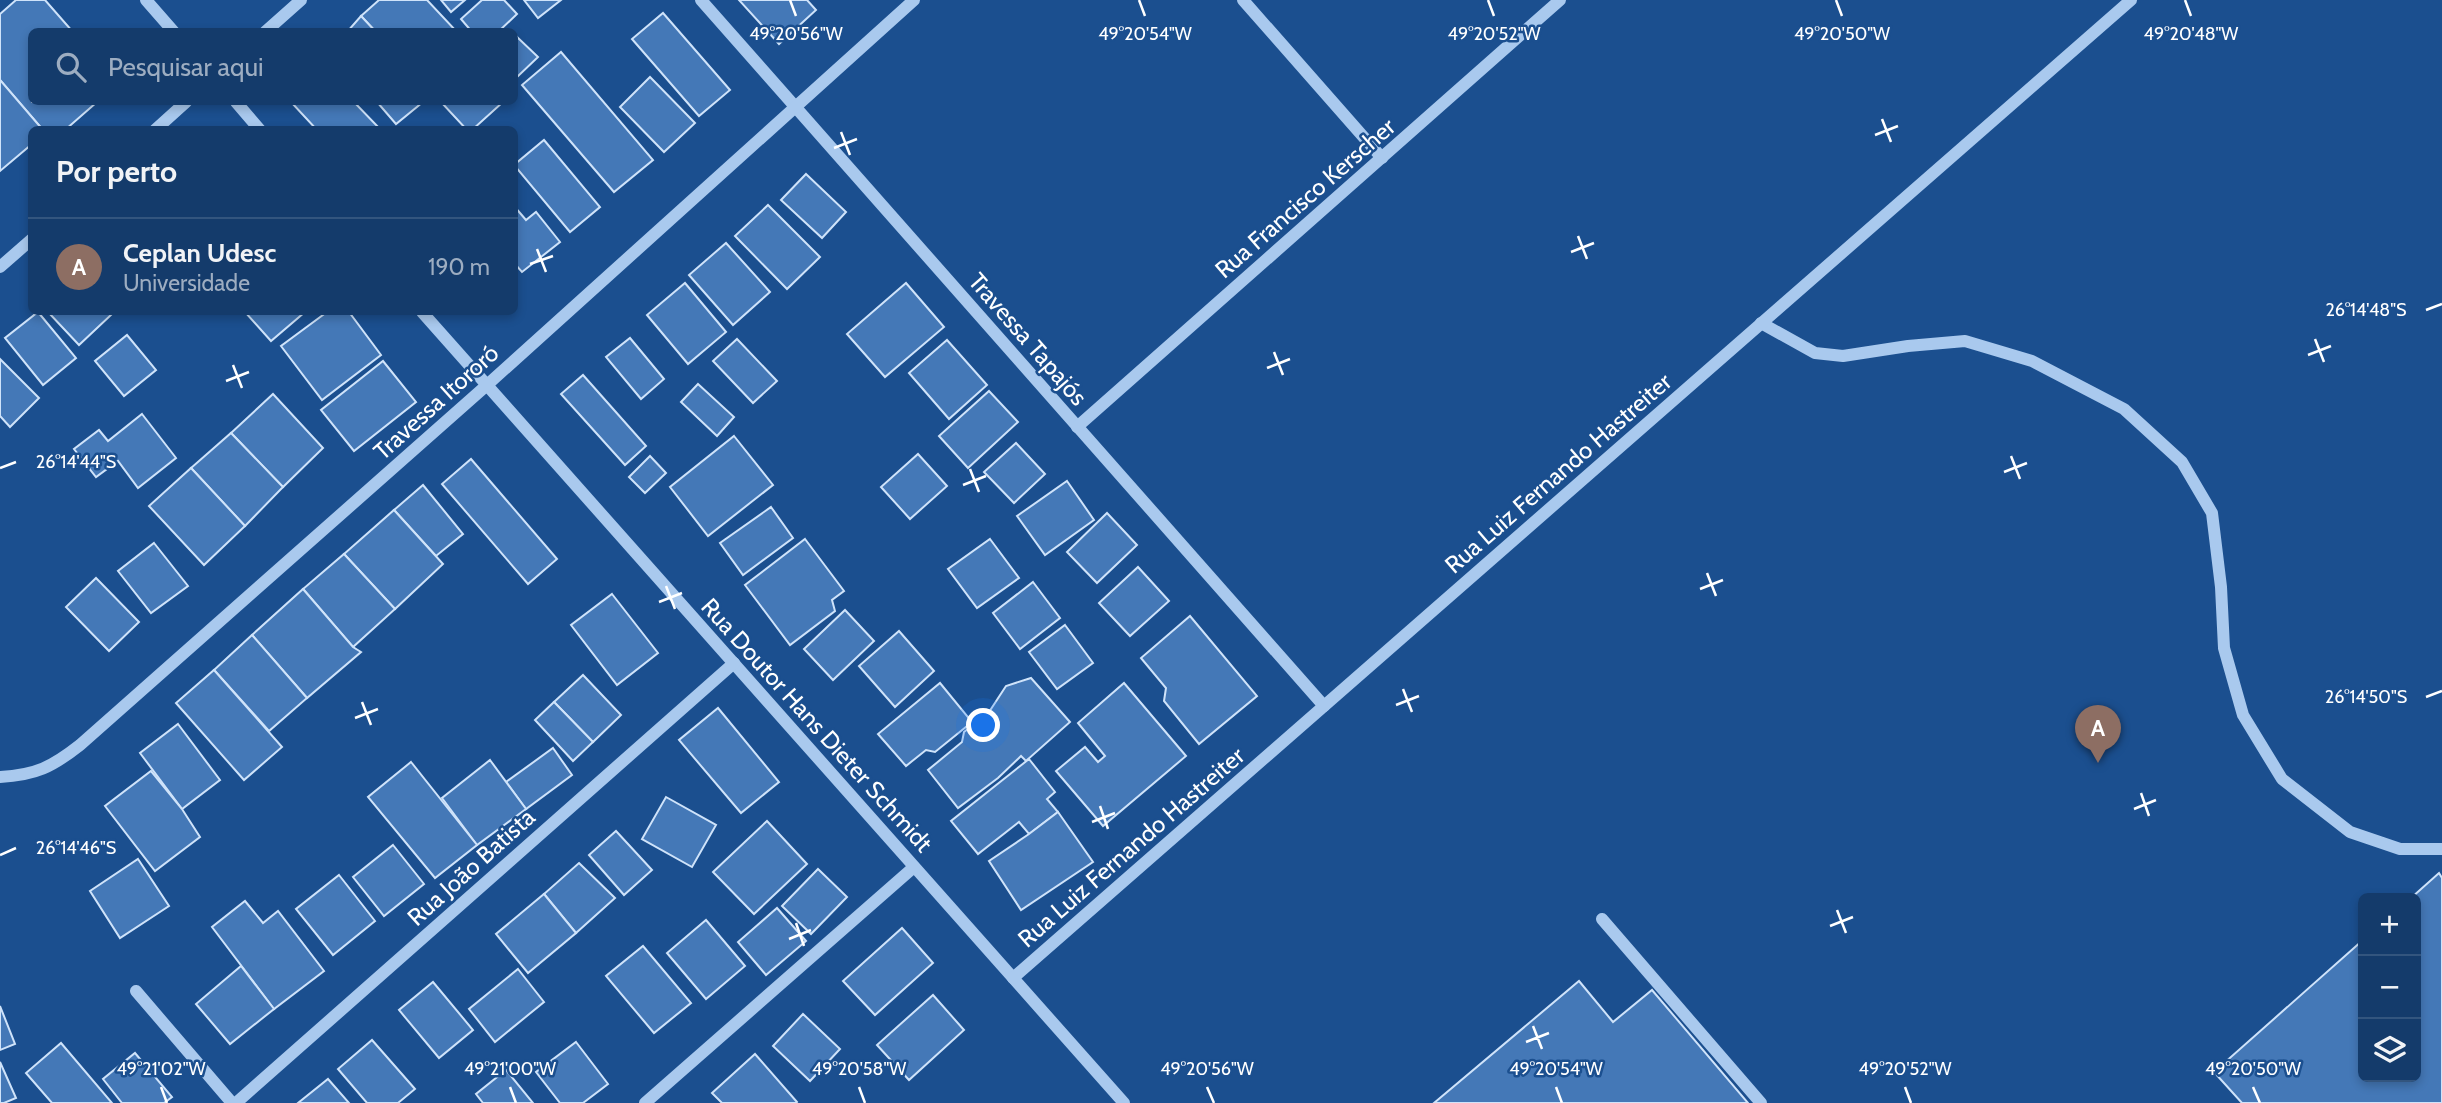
<!DOCTYPE html>
<html lang="pt">
<head>
<meta charset="utf-8">
<style>
  body { margin:0; font-family:Cabin,sans-serif; background:#214673; color:#f1f3f6 }
  .controls { position:absolute; right:21px; bottom:21px; display:grid; overflow:hidden; border-radius:10px; box-shadow:0 4px 10px #0003 }
  .controls button { width:63px; height:63px; display:grid; place-items:center; padding:0; border:0; border-bottom:2px solid #33557e; background:#143b6b; color:#f1f3f6; font:35px sans-serif }
  .you { position:absolute; left:984px; top:726px; width:24px; height:24px; margin:-18px; border:5px solid #fff; border-radius:50%; background:#1a73e8; box-shadow:0 0 0 10px #1a73e833 }
  .badge { display:grid; place-items:center; width:46px; height:46px; border-radius:50%; background:#ffd166; color:#fff; font-size:23px; font-weight:700 }
  .pin { position:absolute; translate:-50% -58px; filter:drop-shadow(0 2px 4px #0008) }
  .pin::after { content:''; position:absolute; top:37px; width:24px; height:21px; background:inherit; clip-path:polygon(0 0,100% 0,50% 100%) }
  .list { margin:0; padding:0; list-style:none }
  h2 { display:flex; justify-content:space-between; align-items:center; height:91px; margin:0; padding:0 28px; font-size:30px }
  h2 small { font-size:23px; font-weight:400; color:#9dadc1 }
  .list li { display:grid; grid-template-columns:46px 1fr auto; gap:21px; align-items:center; box-sizing:border-box; height:98px; padding:0 28px; border-top:2px solid #33557e }
  .list b { display:block; font-size:26px; white-space:nowrap }
  .list p { margin:0; font-size:23px; white-space:nowrap; color:#9dadc1 }
  .list em { font-size:23px; font-style:normal; color:#9dadc1 }
  .icon { flex:none; width:38px; height:38px; fill:none; stroke:currentColor; stroke-width:2; stroke-linecap:round; stroke-linejoin:round }
  .map { position:relative; flex:none; width:2442px; height:1103px; overflow:hidden }
  .search { position:absolute; background:#143b6b; box-shadow:0 4px 10px #0003; left:28px; top:28px; width:490px; height:77px; display:flex; align-items:center; gap:18px; box-sizing:border-box; padding:0 24px; border-radius:10px; color:#9dadc1; font-size:26px }
  .panel { position:absolute; background:#143b6b; box-shadow:0 4px 10px #0003; left:28px; top:126px; width:490px; height:189px; border-radius:10px }
  .map>svg:first-child { display:block }
</style>
</head>
<body>
<div class="map">
<svg width="2442" height="1103" viewBox="0 0 2442 1103">
  <rect width="100%" height="100%" fill="#1b4f8f"/>
  <g fill="#4478b7" stroke="#cfe3fa" stroke-width="2">
    <polygon points="16,0 45,0 73,32 32,32 32,102 97,102 65,130 43,130 0,80 0,14"/>
    <polygon points="379,0 427,0 457,32 376,32 361,16"/>
    <polygon points="441,0 465,0 451,12"/>
    <polygon points="482,0 504,0 517,14 498,32 472,32 461,19"/>
    <polygon points="524,0 561,0 538,18"/>
    <polygon points="739,0 807,0 816,10 779,44"/>
    <polygon points="663,13 730,90 699,116 632,39"/>
    <polygon points="361,16 376,32 347,32"/>
    <polygon points="516,36 538,57 515,79 514,37"/>
    <polygon points="561,52 653,160 614,192 522,85"/>
    <polygon points="650,77 695,123 664,152 620,107"/>
    <polygon points="0,80 43,130 32,130 32,144 0,171"/>
    <polygon points="291,102 354,102 381,130 317,130"/>
    <polygon points="377,102 423,102 396,124"/>
    <polygon points="441,102 503,102 472,130 467,130"/>
    <polygon points="544,140 600,207 570,232 514,165"/>
    <polygon points="806,174 846,212 822,238 781,200"/>
    <polygon points="768,205 820,257 787,289 735,236"/>
    <polygon points="514,206 526,220 536,212 560,242 522,272 514,263"/>
    <polygon points="726,243 770,292 733,325 689,275"/>
    <polygon points="685,283 726,332 688,364 647,315"/>
    <polygon points="906,283 944,327 885,377 847,334"/>
    <polygon points="38,312 76,358 43,385 5,338"/>
    <polygon points="48,312 110,312 112,314 79,345"/>
    <polygon points="245,312 305,312 271,341"/>
    <polygon points="327,312 349,312 381,355 322,400 281,346"/>
    <polygon points="127,335 156,370 124,396 95,361"/>
    <polygon points="630,338 664,379 641,399 606,357"/>
    <polygon points="737,339 777,381 753,403 713,361"/>
    <polygon points="947,340 987,385 949,419 909,373"/>
    <polygon points="0,359 39,398 10,427 0,416"/>
    <polygon points="383,361 416,402 354,451 321,410"/>
    <polygon points="583,375 646,446 625,465 561,394"/>
    <polygon points="698,384 734,417 717,436 681,402"/>
    <polygon points="989,391 1018,422 968,468 939,436"/>
    <polygon points="273,394 323,448 283,487 231,433"/>
    <polygon points="142,414 176,458 138,488 118,461 96,477 74,449 99,430 108,441"/>
    <polygon points="231,433 283,487 245,526 191,468"/>
    <polygon points="734,436 773,485 708,536 670,487"/>
    <polygon points="1016,443 1045,474 1014,503 984,472"/>
    <polygon points="918,454 947,486 910,519 881,487"/>
    <polygon points="650,456 666,473 645,493 629,477"/>
    <polygon points="471,459 557,559 528,584 442,484"/>
    <polygon points="191,468 245,526 204,565 149,506"/>
    <polygon points="1067,481 1094,520 1045,555 1017,516"/>
    <polygon points="423,485 463,534 436,556 394,510"/>
    <polygon points="771,507 793,538 743,575 720,543"/>
    <polygon points="394,510 443,564 395,609 344,554"/>
    <polygon points="1107,513 1137,545 1097,583 1067,552"/>
    <polygon points="805,539 844,591 832,600 835,611 790,645 745,585"/>
    <polygon points="990,539 1019,578 977,608 948,569"/>
    <polygon points="154,543 188,586 151,613 118,571"/>
    <polygon points="344,554 395,609 353,647 303,589"/>
    <polygon points="1138,567 1169,601 1130,636 1099,603"/>
    <polygon points="96,578 139,622 109,651 66,607"/>
    <polygon points="1033,582 1060,618 1020,649 993,613"/>
    <polygon points="303,589 353,647 361,652 307,698 252,635"/>
    <polygon points="612,594 658,653 617,685 571,625"/>
    <polygon points="845,610 874,641 833,680 804,649"/>
    <polygon points="1190,616 1257,696 1199,744 1164,701 1166,688 1141,658"/>
    <polygon points="1065,625 1093,663 1057,689 1029,652"/>
    <polygon points="899,631 934,671 895,707 859,666"/>
    <polygon points="252,635 307,698 269,731 214,670"/>
    <polygon points="214,670 282,747 244,780 176,703"/>
    <polygon points="583,675 621,715 593,742 554,702"/>
    <polygon points="1031,678 1070,722 1026,761 1021,756 998,778 958,808 928,770 962,742 964,732 989,712 1006,686"/>
    <polygon points="940,683 972,722 935,752 926,750 906,766 878,734"/>
    <polygon points="1124,683 1186,756 1103,826 1056,771 1085,747 1098,762 1105,756 1078,723"/>
    <polygon points="554,702 593,742 573,761 535,720"/>
    <polygon points="718,708 779,782 741,813 679,740"/>
    <polygon points="178,724 220,780 182,809 140,753"/>
    <polygon points="553,748 572,775 526,809 506,782"/>
    <polygon points="1029,759 1055,792 1047,799 1058,812 1029,834 1019,822 978,854 951,821"/>
    <polygon points="490,760 526,809 477,845 442,798"/>
    <polygon points="411,762 477,845 435,878 368,797"/>
    <polygon points="151,771 182,809 200,837 155,871 105,806"/>
    <polygon points="666,797 716,825 692,867 642,839"/>
    <polygon points="1058,812 1093,862 1021,910 989,861 1029,834"/>
    <polygon points="767,821 807,864 754,914 713,872"/>
    <polygon points="616,831 652,870 624,895 589,855"/>
    <polygon points="393,845 424,884 384,916 353,877"/>
    <polygon points="138,859 169,906 120,938 90,891"/>
    <polygon points="579,863 615,898 576,933 544,894"/>
    <polygon points="818,869 847,897 811,934 782,906"/>
    <polygon points="2439,873 2442,878 2442,1103 2242,1103 2214,1072 2363,940 2363,1077 2416,1077 2416,898 2411,898"/>
    <polygon points="339,875 375,921 333,955 296,909"/>
    <polygon points="544,894 576,933 528,973 496,934"/>
    <polygon points="245,901 263,923 278,911 324,971 274,1009 212,927"/>
    <polygon points="777,908 806,941 766,975 738,942"/>
    <polygon points="706,920 745,966 706,999 667,953"/>
    <polygon points="902,928 933,963 875,1015 843,981"/>
    <polygon points="643,946 691,1003 654,1033 606,976"/>
    <polygon points="241,966 274,1009 230,1044 196,1004"/>
    <polygon points="518,969 544,1002 495,1042 469,1009"/>
    <polygon points="1579,981 1613,1022 1652,990 1748,1103 1434,1103"/>
    <polygon points="433,982 473,1030 439,1058 399,1010"/>
    <polygon points="933,995 964,1030 909,1080 877,1045"/>
    <polygon points="0,1006 15,1044 0,1050"/>
    <polygon points="803,1014 840,1049 810,1081 773,1046"/>
    <polygon points="372,1040 415,1089 398,1103 367,1103 338,1069"/>
    <polygon points="576,1042 608,1084 583,1103 560,1103 536,1072"/>
    <polygon points="61,1043 112,1103 52,1103 26,1073"/>
    <polygon points="135,1053 172,1097 164,1103 122,1103 103,1079"/>
    <polygon points="755,1054 797,1102 796,1103 722,1103 712,1093"/>
    <polygon points="0,1062 16,1098 4,1103 0,1103"/>
    <polygon points="506,1070 533,1103 483,1103 476,1094"/>
    <polygon points="328,1079 349,1103 298,1103"/>
  </g>
  <g fill="none" stroke-linecap="round" stroke-linejoin="round">
    <g stroke="#a9c9ee" stroke-width="12">
      <polyline points="146,0 174,32"/>
      <polyline points="701,0 1324,706"/>
      <polyline points="1243,0 1382,158"/>
      <polyline points="265,32 301,0"/>
      <polyline points="236,102 260,130"/>
      <polyline points="155,130 186,102"/>
      <polyline points="0,267 32,239"/>
      <polyline points="422,312 1124,1103"/>
      <polyline points="1761,323 1815,353 1843,356 1908,346 1965,341 2032,361 2124,409 2182,462 2212,513 2221,587 2224,648 2243,715 2282,779 2350,832 2400,849 2442,849"/>
      <polyline points="1077,427 1560,0"/>
      <path d="M 0,777 C 36,775 52,767 80,745 L 487,385 L 914,0"/>
      <polyline points="1602,919 1761,1103"/>
      <polyline points="1013,978 2131,0"/>
      <polyline points="136,991 232,1103"/>
      <polyline points="236,1103 734,663"/>
      <polyline points="645,1103 914,867"/>
    </g>
  </g>
  <path fill="none" stroke="#fff" stroke-width="2.5" d="M 790,0 L 796,16M 1139,0 L 1145,16M 1488,0 L 1494,16M 1836,0 L 1842,16M 2185,0 L 2191,16M 1882,119 L 1891,142M 841,132 L 850,155M 1875,135 L 1898,126M 834,148 L 857,139M 1578,236 L 1587,259M 537,249 L 546,272M 1571,252 L 1594,243M 530,264 L 553,256M 2426,310 L 2442,304M 2315,339 L 2324,362M 1274,352 L 1283,375M 2308,355 L 2331,346M 233,365 L 242,388M 1267,368 L 1290,359M 226,381 L 249,372M 2011,456 L 2020,479M 0,468 L 16,462M 970,469 L 979,492M 2004,472 L 2027,463M 963,485 L 986,476M 1707,573 L 1716,596M 666,586 L 675,609M 1700,589 L 1723,580M 659,602 L 682,593M 1403,689 L 1412,712M 2426,697 L 2442,691M 362,702 L 371,725M 1396,705 L 1419,696M 355,718 L 378,709M 2141,793 L 2149,816M 1100,806 L 1108,829M 2134,809 L 2156,800M 1092,822 L 1115,813M 0,855 L 16,848M 1837,910 L 1846,933M 796,923 L 804,946M 1830,926 L 1853,917M 789,939 L 811,930M 1533,1026 L 1542,1049M 1526,1042 L 1549,1033M 161,1087 L 167,1103M 510,1087 L 516,1103M 859,1087 L 865,1103M 1207,1087 L 1214,1103M 1556,1087 L 1562,1103M 1905,1087 L 1911,1103M 2253,1087 L 2260,1103"/>
  <g text-anchor="middle" dominant-baseline="central" stroke-width="5" stroke-linejoin="round" paint-order="stroke">
    <g font-size="24" fill="#fff" stroke="#1b4f8f">
      <text transform="translate(1305 198) rotate(-41)">Rua Francisco Kerscher</text>
      <text transform="translate(1028 339) rotate(49)">Travessa Tapajós</text>
      <text transform="translate(436 402) rotate(-42)">Travessa Itororó</text>
      <text transform="translate(1558 473) rotate(-41)">Rua Luiz Fernando Hastreiter</text>
      <text transform="translate(817 725) rotate(48)">Rua Doutor Hans Dieter Schmidt</text>
      <text transform="translate(1131 847) rotate(-41)">Rua Luiz Fernando Hastreiter</text>
      <text transform="translate(471 867) rotate(-42)">Rua João Batista</text>
    </g>
  </g>
  <g font-size="18" text-anchor="middle" fill="#fff" stroke="#1b4f8f" stroke-width="5" stroke-linejoin="round" paint-order="stroke">
    <text x="796" y="40">49°20'56"W</text>
    <text x="1494" y="40">49°20'52"W</text>
    <text x="1842" y="40">49°20'50"W</text>
    <text x="1145" y="40">49°20'54"W</text>
    <text x="2191" y="40">49°20'48"W</text>
    <text x="2366" y="316">26°14'48"S</text>
    <text x="76" y="468">26°14'44"S</text>
    <text x="2366" y="703">26°14'50"S</text>
    <text x="76" y="854">26°14'46"S</text>
    <text x="161" y="1075">49°21'02"W</text>
    <text x="510" y="1075">49°21'00"W</text>
    <text x="859" y="1075">49°20'58"W</text>
    <text x="1207" y="1075">49°20'56"W</text>
    <text x="1556" y="1075">49°20'54"W</text>
    <text x="1905" y="1075">49°20'52"W</text>
    <text x="2253" y="1075">49°20'50"W</text>
  </g>
</svg>
<div class="controls">
<button>+</button>
<button>−</button>
<button><svg class="icon" aria-label="layers" viewBox="0 0 24 24"><path d="M12 4l9 5-9 5-9-5zM3 14l9 5 9-5"/></svg></button>
</div>
<div class="you"></div>
<div class="pin badge" style="left:2098px;top:763px;background:#8d6e63">A</div>
<div class="search"><svg class="icon" aria-label="search" viewBox="0 0 24 24"><circle cx="10" cy="10" r="6"/><path d="M15 15l6 6"/></svg>Pesquisar aqui</div>
<section class="panel">
<h2>Por perto<small></small></h2>
<ul class="list">
<li><span class="badge" style="background:#8d6e63">A</span><div><b>Ceplan Udesc</b><p>Universidade</p></div><em>190 m</em></li>
</ul>
</section>
</div>
</body>
</html>
